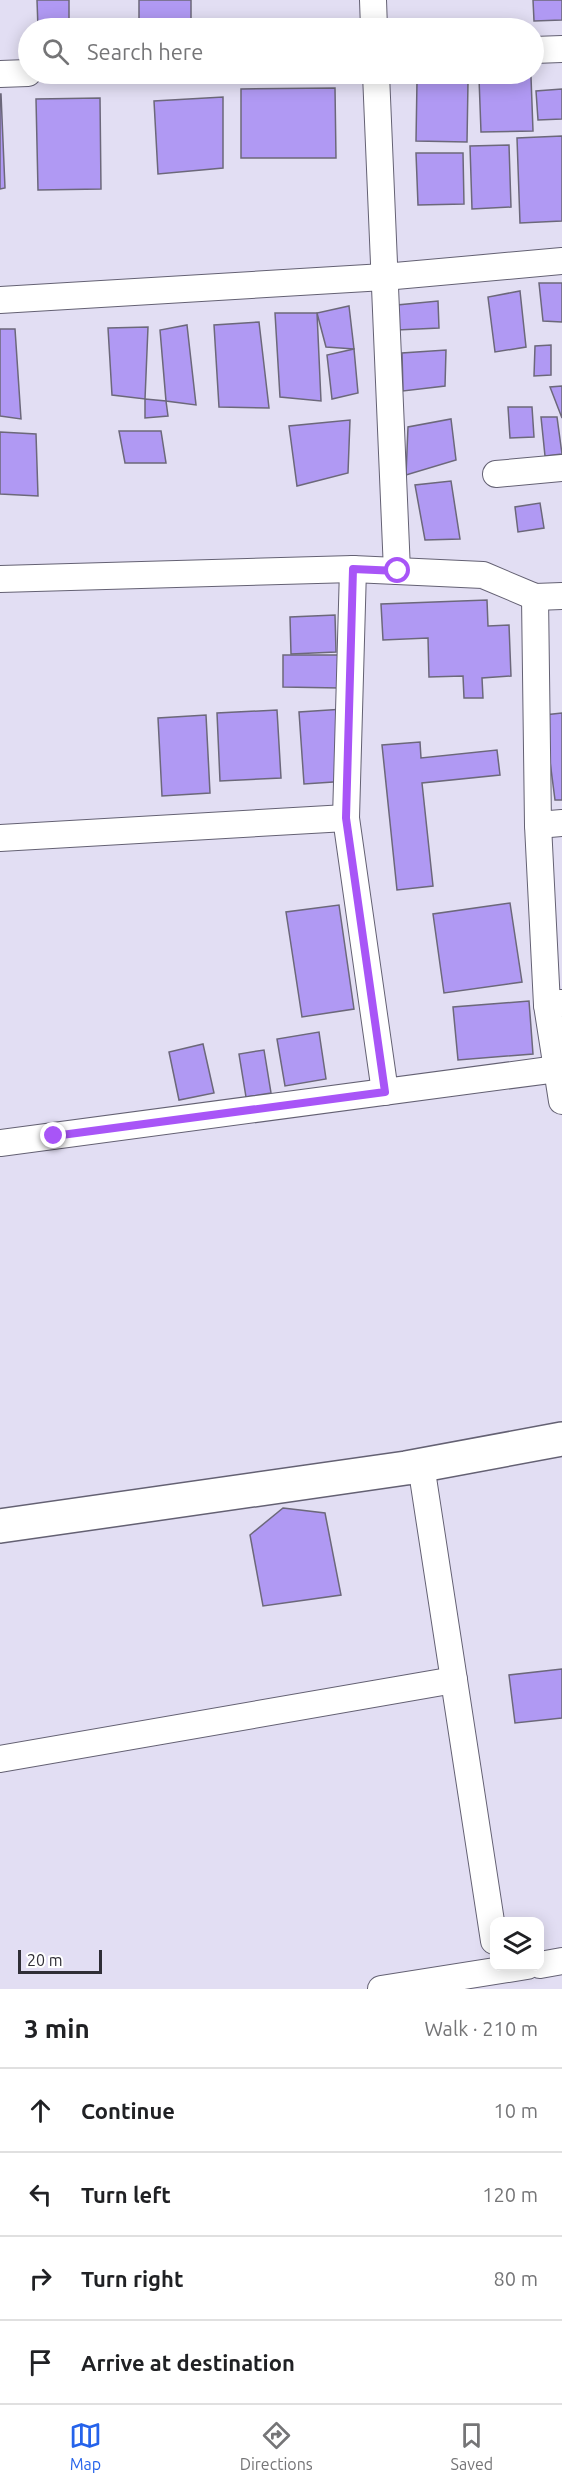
<!DOCTYPE html>
<html lang="en">
<head>
<meta charset="utf-8">
<style>
  body { margin:0; font-family:Ubuntu,sans-serif; background:#f6f6f6; color:#202124 }
  .controls { position:absolute; right:18px; bottom:18px; display:grid; overflow:hidden; border-radius:12px; box-shadow:0 3px 15px #0003 }
  .controls button { width:54px; height:54px; display:grid; place-items:center; padding:0; border:0; border-bottom:2px solid #e0e0e0; background:#fff; color:#202124; font:30px sans-serif }
  .scale { position:absolute; left:18px; bottom:15px; width:84px; box-sizing:border-box; padding-left:6px; border:3px solid #2f2e36; border-top:0; font-size:16px; line-height:21px; white-space:nowrap; color:#2f2e36; -webkit-text-stroke:4px #fff; paint-order:stroke }
  .stop { position:absolute; width:18px; height:18px; margin:-14px; border:4px solid #a855f7; border-radius:50%; background:#fff }
  .stop.end { background:#a855f7; border-color:#fff; box-shadow:0 2px 6px #0008 }
  .list { margin:0; padding:0; list-style:none }
  h2 { display:flex; justify-content:space-between; align-items:center; height:78px; margin:0; padding:0 24px; font-size:26px }
  h2 small { font-size:20px; font-weight:400; color:#757577 }
  .list li { display:grid; grid-template-columns:39px 1fr auto; gap:18px; align-items:center; box-sizing:border-box; height:84px; padding:0 24px; border-top:2px solid #e0e0e0 }
  .list b { display:block; font-size:22px; white-space:nowrap }
  .list em { font-size:20px; font-style:normal; color:#757577 }
  .icon { flex:none; width:33px; height:33px; fill:none; stroke:currentColor; stroke-width:2; stroke-linecap:round; stroke-linejoin:round }
  .map { position:relative; flex:none; width:562px; height:1989px; overflow:hidden }
  .search { position:absolute; background:#fff; box-shadow:0 3px 15px #0003; left:18px; right:18px; top:18px; height:66px; display:flex; align-items:center; gap:15px; box-sizing:border-box; padding:0 21px; border-radius:33px; color:#757577; font-size:22px }
  .sheet { height:414px; background:#fff }
  nav { display:flex; justify-content:space-around; align-items:center; box-sizing:border-box; height:84px; border-top:2px solid #e0e0e0; background:#fff; font-size:16px; color:#757577 }
  nav a { display:grid; justify-items:center; gap:3px }
  nav .on { color:#2563eb }
  .map>svg:first-child { display:block }
</style>
</head>
<body>
<div class="map">
<svg width="562" height="1989" viewBox="0 0 562 1989">
  <rect width="100%" height="100%" fill="#e2def3"/>
  <g fill="#b099f3" stroke="#6c687a" stroke-width="1.5">
    <polygon points="37,0 69,0 69,28 38,28"/>
    <rect x="139" y="0" width="52" height="28"/>
    <polygon points="533,0 562,0 562,20 534,21"/>
    <polygon points="531,77 533,131 481,132 479,78"/>
    <polygon points="417,81 468,82 467,142 416,141"/>
    <polygon points="335,88 336,158 241,158 241,89"/>
    <polygon points="562,89 562,119 538,120 536,91"/>
    <polygon points="1,94 5,188 0,189 0,94"/>
    <polygon points="223,97 223,168 158,174 154,101"/>
    <polygon points="100,98 101,189 38,190 36,99"/>
    <polygon points="562,136 562,221 520,223 517,138"/>
    <polygon points="509,145 511,207 472,209 470,146"/>
    <polygon points="416,153 463,153 464,204 418,205"/>
    <polygon points="539,283 562,283 562,322 543,321"/>
    <polygon points="520,291 526,347 495,352 488,297"/>
    <polygon points="438,301 439,328 397,330 397,305"/>
    <polygon points="349,306 354,349 326,347 317,313"/>
    <polygon points="275,313 317,313 321,401 280,397"/>
    <polygon points="259,322 269,408 219,407 214,325"/>
    <polygon points="187,325 196,405 166,401 160,330"/>
    <polygon points="148,327 145,399 112,395 108,328"/>
    <polygon points="0,329 15,329 21,419 0,416"/>
    <polygon points="551,345 551,375 534,376 535,346"/>
    <polygon points="354,349 358,393 332,399 327,355"/>
    <polygon points="446,350 445,386 403,391 402,353"/>
    <polygon points="562,386 562,418 550,387"/>
    <polygon points="145,399 166,401 168,416 145,418"/>
    <polygon points="508,407 532,407 534,437 510,438"/>
    <polygon points="541,417 557,417 562,454 545,456"/>
    <polygon points="451,419 456,460 406,475 408,427"/>
    <polygon points="350,420 348,473 297,486 289,426"/>
    <polygon points="119,431 161,431 166,463 125,463"/>
    <polygon points="0,432 36,434 38,496 0,494"/>
    <polygon points="451,481 460,539 425,540 415,485"/>
    <polygon points="540,503 544,528 518,532 515,507"/>
    <polygon points="487,600 488,626 509,625 511,676 482,678 483,698 464,698 463,676 429,677 428,638 383,640 381,604"/>
    <polygon points="335,615 336,652 291,654 290,617"/>
    <polygon points="283,655 340,655 340,688 283,687"/>
    <polygon points="344,709 348,781 304,784 299,712"/>
    <polygon points="277,710 281,778 220,781 217,713"/>
    <polygon points="562,713 562,800 555,800 544,715"/>
    <polygon points="206,715 210,793 162,796 158,718"/>
    <polygon points="420,742 421,758 497,750 500,775 422,783 433,886 397,890 382,745"/>
    <polygon points="510,903 522,982 444,993 433,914"/>
    <polygon points="339,905 354,1009 302,1017 286,912"/>
    <polygon points="529,1001 533,1054 458,1060 453,1007"/>
    <polygon points="319,1032 326,1079 285,1086 277,1039"/>
    <polygon points="203,1044 214,1093 179,1100 169,1052"/>
    <polygon points="264,1050 271,1093 246,1097 239,1054"/>
    <polygon points="283,1508 325,1513 341,1595 263,1606 250,1535"/>
    <polygon points="562,1669 562,1718 515,1723 509,1675"/>
  </g>
  <g fill="none" stroke-linecap="round" stroke-linejoin="round">
    <g stroke="#646173" stroke-width="28">
      <g id="street">
        <polyline points="373,0 374,28"/>
        <polyline points="534,50 562,49"/>
        <polyline points="0,74 28,73"/>
        <polyline points="376,74 397,571"/>
        <polyline points="0,300 384,277 562,261"/>
        <polyline points="496,474 562,468"/>
        <polyline points="0,579 353,569 483,575 535,597 562,596"/>
        <polyline points="535,597 538,825 547,1005 562,1003"/>
        <polyline points="346,818 385,1092"/>
        <polyline points="538,825 562,823"/>
        <polyline points="0,838 346,818 353,569"/>
        <polyline points="547,1005 562,1101"/>
        <polyline points="0,1143 557,1069"/>
        <polyline points="421,1465 494,1941"/>
        <polyline points="0,1759 454,1680"/>
        <polyline points="540,1965 562,1961"/>
        <polyline points="381,1989 527,1966"/>
      </g>
    </g>
    <g stroke="#646173" stroke-width="36">
      <polyline id="secondary" points="0,1526 406,1468 562,1439"/>
    </g>
    <use href="#street" stroke="#fff" stroke-width="26"/>
    <use href="#secondary" stroke="#fff" stroke-width="33"/>
  </g>
  <g fill="none" stroke-linecap="round" stroke-linejoin="round">
    <polyline stroke="#a855f7" stroke-width="8" points="54,1136 385,1092 346,818 353,569 398,571"/>
  </g>
</svg>
<div class="controls">
<button><svg class="icon" aria-label="layers" viewBox="0 0 24 24"><path d="M12 4l9 5-9 5-9-5zM3 14l9 5 9-5"/></svg></button>
</div>
<div class="scale">20 m</div>
<div class="stop" style="left:398px;top:571px"></div>
<div class="stop end" style="left:54px;top:1136px"></div>
<div class="search"><svg class="icon" aria-label="search" viewBox="0 0 24 24"><circle cx="10" cy="10" r="6"/><path d="M15 15l6 6"/></svg>Search here</div>
</div>
<section class="sheet">
<h2>3 min<small>Walk · 210 m</small></h2>
<ul class="list">
<li><svg class="icon" aria-label="ahead" viewBox="0 0 24 24"><path d="M12 20V5M6 11l6-6 6 6"/></svg><div><b>Continue</b></div><em>10 m</em></li>
<li><svg class="icon" aria-label="left" viewBox="0 0 24 24"><path d="M17 20v-9H6M10 6l-5 5 5 5"/></svg><div><b>Turn left</b></div><em>120 m</em></li>
<li><svg class="icon" aria-label="right" viewBox="0 0 24 24"><path d="M7 20v-9h11M14 6l5 5-5 5"/></svg><div><b>Turn right</b></div><em>80 m</em></li>
<li><svg class="icon" aria-label="arrive" viewBox="0 0 24 24"><path d="M6 21V4h12l-3 4 3 4H6"/></svg><div><b>Arrive at destination</b></div></li>
</ul>
</section>
<nav>
<a class="on"><svg class="icon" aria-label="map" viewBox="0 0 24 24"><path d="M3 6l6-2 6 2 6-2v14l-6 2-6-2-6 2zM9 4v14M15 6v14"/></svg>Map</a>
<a><svg class="icon" aria-label="directions" viewBox="0 0 24 24"><path d="M12 3l9 9-9 9-9-9zM9 14v-3h6M13 9l2 2-2 2"/></svg>Directions</a>
<a><svg class="icon" aria-label="saved" viewBox="0 0 24 24"><path d="M7 4h10v16l-5-4-5 4z"/></svg>Saved</a>
</nav>
</body>
</html>
